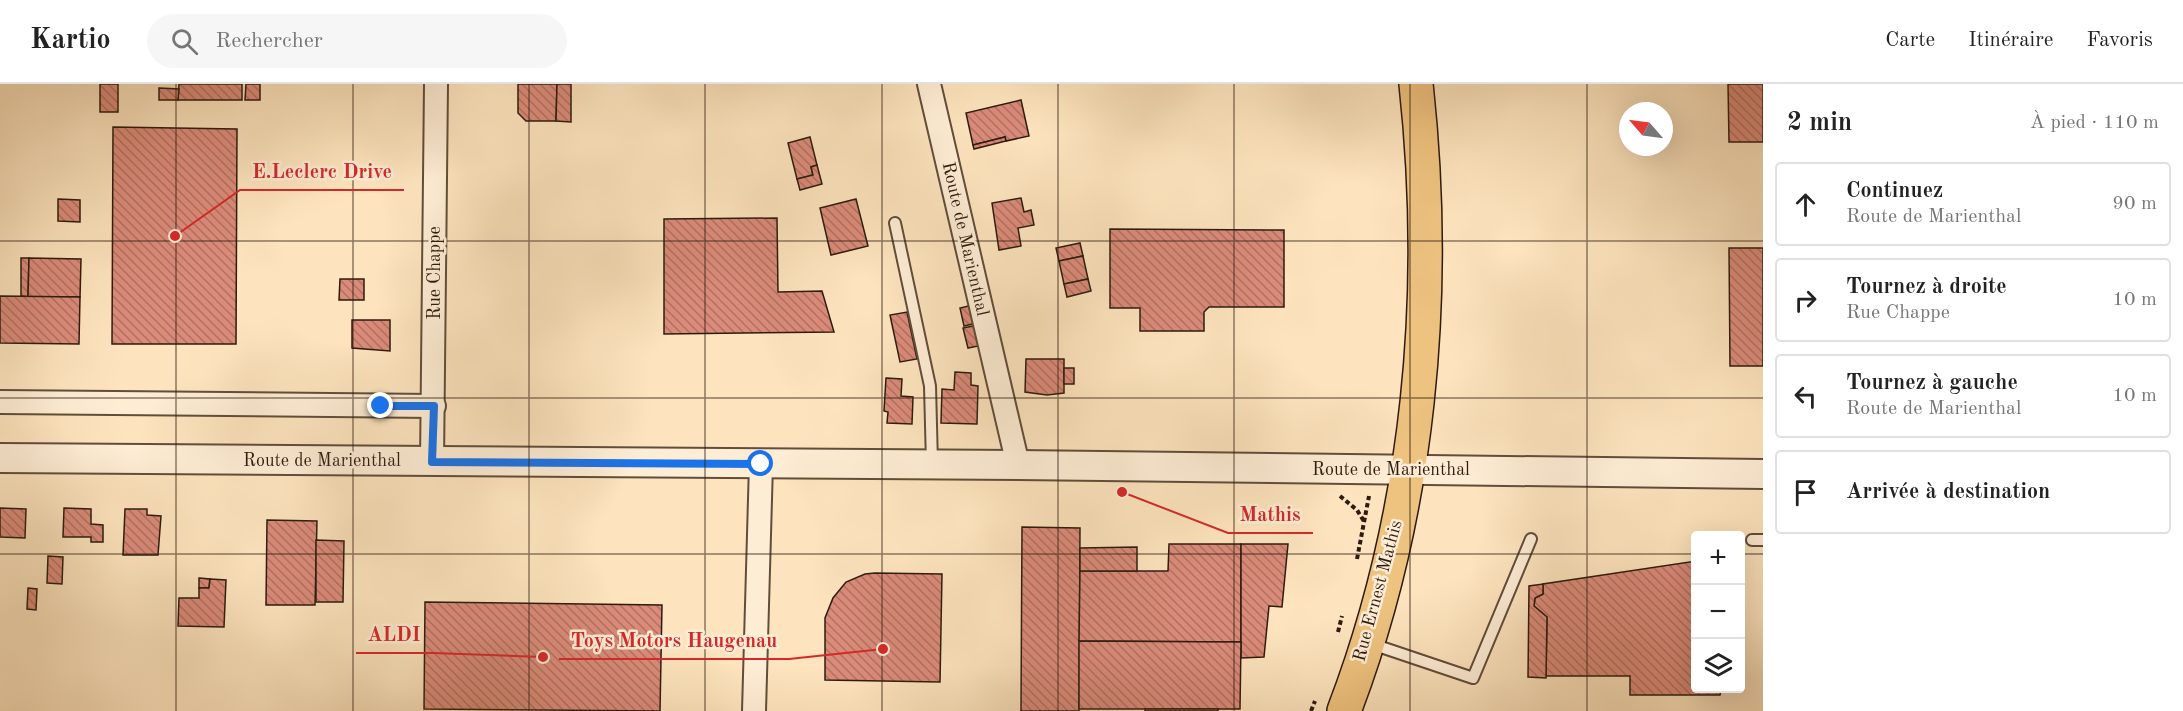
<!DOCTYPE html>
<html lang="fr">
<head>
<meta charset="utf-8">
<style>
  body { margin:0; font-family:"Old Standard TT",serif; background:#f6f6f6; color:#222 }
  .controls { position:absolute; right:18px; bottom:18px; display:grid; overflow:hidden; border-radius:6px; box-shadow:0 6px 24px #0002 }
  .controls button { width:54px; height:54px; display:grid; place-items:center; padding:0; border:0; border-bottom:2px solid #e0e0e0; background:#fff; color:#222; font:30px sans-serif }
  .compass { position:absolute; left:1619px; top:18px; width:54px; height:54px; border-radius:50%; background:#fff; box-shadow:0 6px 24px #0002; rotate:298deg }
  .stop { position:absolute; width:18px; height:18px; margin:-14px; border:4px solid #1a73e8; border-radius:50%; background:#fff }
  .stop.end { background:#1a73e8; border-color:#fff; box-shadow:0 2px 6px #0008 }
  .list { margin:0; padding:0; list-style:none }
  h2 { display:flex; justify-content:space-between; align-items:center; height:78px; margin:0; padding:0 24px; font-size:26px }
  h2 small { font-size:20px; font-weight:400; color:#767676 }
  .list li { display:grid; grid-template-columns:39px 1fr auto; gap:18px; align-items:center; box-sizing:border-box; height:84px; margin:0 12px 12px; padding:0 12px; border:2px solid #e0e0e0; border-radius:6px }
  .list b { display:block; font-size:22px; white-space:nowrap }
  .list p { margin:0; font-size:20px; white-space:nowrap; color:#767676 }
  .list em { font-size:20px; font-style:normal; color:#767676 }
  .icon { flex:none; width:33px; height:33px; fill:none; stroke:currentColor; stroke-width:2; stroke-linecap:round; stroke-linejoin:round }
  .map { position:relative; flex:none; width:1763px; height:627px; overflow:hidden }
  header { display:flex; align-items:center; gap:36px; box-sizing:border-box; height:84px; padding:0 30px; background:#fff; border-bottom:2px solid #e0e0e0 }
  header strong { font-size:28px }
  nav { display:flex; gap:33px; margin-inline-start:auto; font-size:21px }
  .search { width:420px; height:54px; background:#f6f6f6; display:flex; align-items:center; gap:15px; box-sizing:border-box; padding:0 21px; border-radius:33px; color:#767676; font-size:22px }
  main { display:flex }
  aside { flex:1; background:#fff }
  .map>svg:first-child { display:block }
</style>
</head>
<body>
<header>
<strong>Kartio</strong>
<div class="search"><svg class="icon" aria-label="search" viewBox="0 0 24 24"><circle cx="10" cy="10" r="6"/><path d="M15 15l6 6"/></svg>Rechercher</div>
<nav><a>Carte</a><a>Itinéraire</a><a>Favoris</a></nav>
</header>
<main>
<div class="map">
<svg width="1763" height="627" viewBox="0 0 1763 627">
  <defs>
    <pattern id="building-back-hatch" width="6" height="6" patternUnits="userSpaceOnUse" patternTransform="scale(1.5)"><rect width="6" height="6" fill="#db8b7a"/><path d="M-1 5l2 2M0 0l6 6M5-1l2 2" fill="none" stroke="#b27162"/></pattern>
  </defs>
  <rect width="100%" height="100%" fill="#fde4be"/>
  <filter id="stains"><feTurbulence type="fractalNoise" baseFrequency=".00333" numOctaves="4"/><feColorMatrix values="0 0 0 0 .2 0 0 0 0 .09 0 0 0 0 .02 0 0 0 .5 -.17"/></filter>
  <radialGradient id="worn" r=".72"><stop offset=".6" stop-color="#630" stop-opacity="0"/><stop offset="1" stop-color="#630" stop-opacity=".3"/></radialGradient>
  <g fill="url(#building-back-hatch)" stroke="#2d1b0f" stroke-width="1.5">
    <rect x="100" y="0" width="18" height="28"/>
    <polygon points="179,0 242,0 242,16 178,16"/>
    <polygon points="246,0 260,0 260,16 245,16"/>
    <polygon points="518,0 557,0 556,37 526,37 518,29"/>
    <polygon points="557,0 571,0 571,38 556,37"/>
    <polygon points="1728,0 1763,0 1763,58 1729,58"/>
    <polygon points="159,4 179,5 178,16 159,16"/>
    <polygon points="1021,16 1029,52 1006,57 1005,53 973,61 966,29"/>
    <polygon points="113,43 237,45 236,260 112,260"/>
    <polygon points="810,53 817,81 811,83 813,91 797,95 788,59"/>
    <polygon points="1005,53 1006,57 974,65 973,61"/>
    <polygon points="817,81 822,100 800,106 797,95 813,91 811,83"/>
    <polygon points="1021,114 1024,128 1031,126 1034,141 1018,144 1021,162 999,166 992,119"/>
    <polygon points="58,115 80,116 80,138 58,137"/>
    <polygon points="856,115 868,162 831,171 820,124"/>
    <polygon points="777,134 778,208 822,207 834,248 664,250 664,135"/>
    <polygon points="1110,145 1284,146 1284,223 1209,223 1204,228 1204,247 1140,247 1140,224 1110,224"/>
    <polygon points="1080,159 1083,172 1059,177 1056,164"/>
    <polygon points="1729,164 1763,164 1763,282 1730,282"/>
    <polygon points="1083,172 1088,195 1064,200 1059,177"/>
    <polygon points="21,174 29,174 28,213 21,212"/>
    <polygon points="29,174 81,175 80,213 28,213"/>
    <polygon points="340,195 364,195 364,216 339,216"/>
    <polygon points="1088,195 1091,207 1067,213 1064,200"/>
    <polygon points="0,212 80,213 79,260 0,259"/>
    <polygon points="973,221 977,239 964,242 960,224"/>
    <polygon points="907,228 917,275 900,278 890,231"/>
    <polygon points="352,236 390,236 390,267 352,264"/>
    <polygon points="978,241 983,261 968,264 963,244"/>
    <polygon points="1026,275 1064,275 1064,309 1047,311 1025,308"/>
    <rect x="1064" y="284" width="10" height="16"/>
    <polygon points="955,288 971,289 971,301 978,302 977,340 941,339 942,305 954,306"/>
    <polygon points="886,294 902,295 901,312 913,313 912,340 887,339 888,328 884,327"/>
    <polygon points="0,424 26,425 25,454 0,453"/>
    <polygon points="64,424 91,425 91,440 103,441 103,458 91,458 91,453 63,453"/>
    <polygon points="125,425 147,425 147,431 161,432 158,471 123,471"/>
    <polygon points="267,436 317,437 315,521 266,521"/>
    <polygon points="1022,443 1080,444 1079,627 1021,627"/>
    <polygon points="316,456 344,457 343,518 316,518"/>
    <polygon points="1169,460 1241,460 1241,558 1079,557 1080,487 1168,487"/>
    <polygon points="1241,460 1288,460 1282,523 1269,522 1264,573 1241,574"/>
    <polygon points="1137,463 1137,487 1080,487 1080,464"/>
    <polygon points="48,472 63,473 62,500 47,499"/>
    <polygon points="1696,477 1696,604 1721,604 1720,611 1630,611 1630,592 1546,592 1547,533 1534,522 1535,514 1543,510 1543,500"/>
    <polygon points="875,489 942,490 940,598 825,596 825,534 833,514 846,498 865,490"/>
    <polygon points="199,494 210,495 209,504 199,504"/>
    <polygon points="210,495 226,496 224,543 178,542 179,514 199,514 199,504 209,504"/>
    <polygon points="1543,500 1543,510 1535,514 1534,522 1547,533 1546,594 1528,593 1529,502"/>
    <polygon points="28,504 37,505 36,526 27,525"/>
    <polygon points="425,518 662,521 660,627 424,625"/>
    <polygon points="1079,557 1241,558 1240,625 1079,625"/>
    <rect x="1145" y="625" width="73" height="2"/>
  </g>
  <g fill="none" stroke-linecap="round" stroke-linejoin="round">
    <g stroke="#614d3b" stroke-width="14">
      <g id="service">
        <polyline points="895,139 930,302 932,380"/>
        <polyline points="1752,456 1763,456"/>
        <polyline points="1372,560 1473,594 1531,455"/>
      </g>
    </g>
    <g stroke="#614d3b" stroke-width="26">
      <g id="minor">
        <polyline points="929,0 1018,381"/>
        <polyline points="0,318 434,322"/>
        <polyline points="432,378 436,0"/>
        <polyline points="754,627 761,380"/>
      </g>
    </g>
    <g stroke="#614d3b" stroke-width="32">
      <polyline id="tertiary" points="0,374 1018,381 1763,390"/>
    </g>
    <g stroke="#2d1b0f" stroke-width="36">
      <path id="primary" d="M 1344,627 C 1420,428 1439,210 1416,0"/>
    </g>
    <g stroke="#2d1b0f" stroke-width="4" stroke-dasharray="4.5 3" stroke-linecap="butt">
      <polyline points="1340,412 1357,426 1365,439"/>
      <polyline points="1357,475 1369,412"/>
      <polyline points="1338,548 1342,532"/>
      <polyline points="1311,627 1315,617"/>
    </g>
    <use href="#service" stroke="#feedd5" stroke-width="10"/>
    <use href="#minor" stroke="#feedd5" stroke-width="22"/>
    <use href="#tertiary" stroke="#feedd5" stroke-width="28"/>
    <use href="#primary" stroke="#eec27f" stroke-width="33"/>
  </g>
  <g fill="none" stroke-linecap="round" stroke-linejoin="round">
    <polyline stroke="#1a73e8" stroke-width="8" points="381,322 434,322 432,378 761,380"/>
  </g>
  <path fill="none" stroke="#2d1b0f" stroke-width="1.5" stroke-opacity="0.55" d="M 176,0 L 176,627M 353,0 L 353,627M 529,0 L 529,627M 705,0 L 705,627M 882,0 L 882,627M 1058,0 L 1058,627M 1234,0 L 1234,627M 1410,0 L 1410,627M 1587,0 L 1587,627M 0,157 L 1763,157M 0,314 L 1763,314M 0,470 L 1696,470M 1740,470 L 1763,470"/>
  <g text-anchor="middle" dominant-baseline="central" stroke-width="5" stroke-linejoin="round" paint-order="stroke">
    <g font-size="18" fill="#2d1b0f" stroke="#feedd5">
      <text transform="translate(965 155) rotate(77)">Route de Marienthal</text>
      <text transform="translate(435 189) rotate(-90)">Rue Chappe</text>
      <text x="322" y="377">Route de Marienthal</text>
      <text x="1391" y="386">Route de Marienthal</text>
      <text transform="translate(1378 507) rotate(-75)">Rue Ernest Mathis</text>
    </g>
  </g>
  <path fill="none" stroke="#d62828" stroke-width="2" d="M175 152L240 106H404M1122 408L1228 449H1313M543 573L433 569H356M883 565L789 575H559"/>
  <g fill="#d62828" stroke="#feedd5" stroke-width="2">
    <circle cx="175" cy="152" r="6"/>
    <circle cx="1122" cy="408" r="6"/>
    <circle cx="543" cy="573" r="6"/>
    <circle cx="883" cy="565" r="6"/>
  </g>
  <g font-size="20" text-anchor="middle" font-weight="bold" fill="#d62828" stroke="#feedd5" stroke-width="5" stroke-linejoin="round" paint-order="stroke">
    <text x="322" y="94">E.Leclerc Drive</text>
    <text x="1270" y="437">Mathis</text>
    <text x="394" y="557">ALDI</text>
    <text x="674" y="563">Toys Motors Haugenau</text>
  </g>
  <rect width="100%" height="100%" filter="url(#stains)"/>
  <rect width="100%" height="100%" fill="url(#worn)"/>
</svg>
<div class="controls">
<button>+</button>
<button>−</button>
<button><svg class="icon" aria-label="layers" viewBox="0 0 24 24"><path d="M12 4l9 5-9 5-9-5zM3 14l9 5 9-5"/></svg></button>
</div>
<svg class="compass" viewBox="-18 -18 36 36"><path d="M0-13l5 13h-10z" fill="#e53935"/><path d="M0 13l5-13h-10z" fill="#767676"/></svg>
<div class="stop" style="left:761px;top:380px"></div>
<div class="stop end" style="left:381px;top:322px"></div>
</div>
<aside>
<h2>2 min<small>À pied · 110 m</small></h2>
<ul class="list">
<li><svg class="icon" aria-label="ahead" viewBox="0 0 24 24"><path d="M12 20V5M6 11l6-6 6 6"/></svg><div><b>Continuez</b><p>Route de Marienthal</p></div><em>90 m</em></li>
<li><svg class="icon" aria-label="right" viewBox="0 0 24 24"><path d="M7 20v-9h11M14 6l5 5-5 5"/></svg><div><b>Tournez à droite</b><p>Rue Chappe</p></div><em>10 m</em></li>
<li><svg class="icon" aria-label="left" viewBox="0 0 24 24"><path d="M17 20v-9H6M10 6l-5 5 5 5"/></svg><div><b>Tournez à gauche</b><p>Route de Marienthal</p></div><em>10 m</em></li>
<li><svg class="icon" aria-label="arrive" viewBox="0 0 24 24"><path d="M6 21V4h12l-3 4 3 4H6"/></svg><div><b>Arrivée à destination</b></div></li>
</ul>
</aside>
</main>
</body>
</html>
